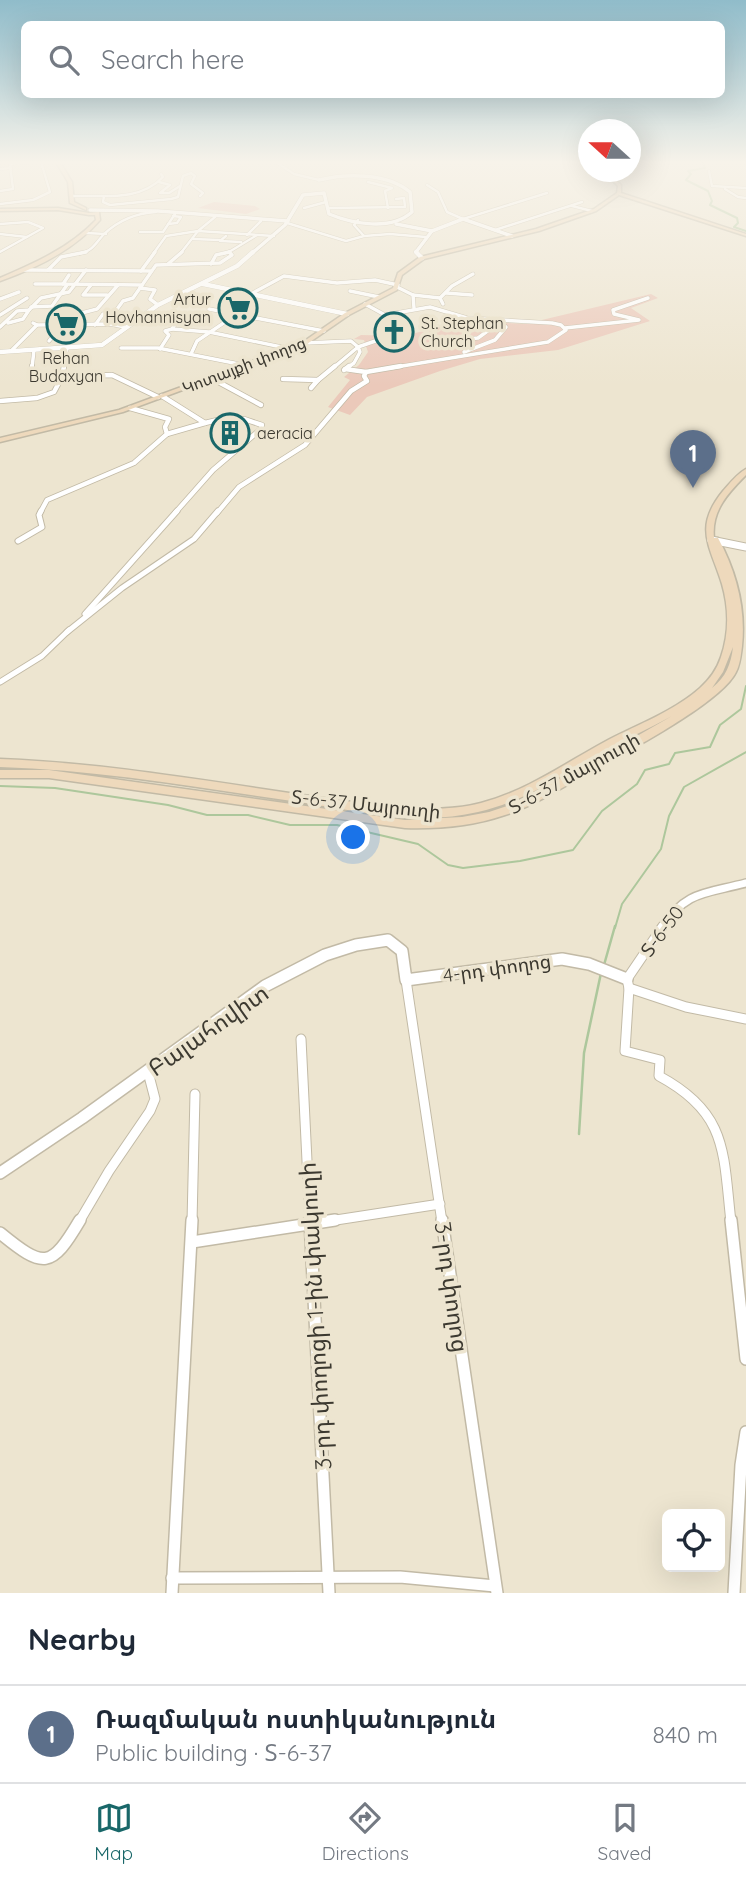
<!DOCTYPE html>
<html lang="en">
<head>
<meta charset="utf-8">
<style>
  body { margin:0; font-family:Quicksand,"Noto Sans Armenian",sans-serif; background:#f6f6f7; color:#1f2937 }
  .controls { position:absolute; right:21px; bottom:21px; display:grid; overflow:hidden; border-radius:10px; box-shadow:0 7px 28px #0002 }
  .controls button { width:63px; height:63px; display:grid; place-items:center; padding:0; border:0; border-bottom:2px solid #e0e1e3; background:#fff; color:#1f2937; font:35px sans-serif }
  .compass { position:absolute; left:578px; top:119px; width:63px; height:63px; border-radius:50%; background:#fff; box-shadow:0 7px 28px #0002; rotate:291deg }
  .you { position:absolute; left:354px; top:838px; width:24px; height:24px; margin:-18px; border:5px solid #fff; border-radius:50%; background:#1a73e8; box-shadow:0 0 0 10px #1a73e833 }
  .badge { display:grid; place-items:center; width:46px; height:46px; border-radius:50%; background:#196769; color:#fff; font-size:23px; font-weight:700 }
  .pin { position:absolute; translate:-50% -58px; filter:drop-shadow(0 2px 4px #0008) }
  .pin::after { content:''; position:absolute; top:37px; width:24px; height:21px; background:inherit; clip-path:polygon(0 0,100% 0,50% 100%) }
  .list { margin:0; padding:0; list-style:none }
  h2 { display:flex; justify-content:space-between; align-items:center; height:91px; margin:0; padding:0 28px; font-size:30px }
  h2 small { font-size:23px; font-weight:400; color:#747a83 }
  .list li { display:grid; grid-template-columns:46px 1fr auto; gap:21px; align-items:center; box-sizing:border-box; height:98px; padding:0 28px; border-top:2px solid #e0e1e3 }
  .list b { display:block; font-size:26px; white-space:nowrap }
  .list p { margin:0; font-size:23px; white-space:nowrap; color:#747a83 }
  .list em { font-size:23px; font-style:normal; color:#747a83 }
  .icon { flex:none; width:38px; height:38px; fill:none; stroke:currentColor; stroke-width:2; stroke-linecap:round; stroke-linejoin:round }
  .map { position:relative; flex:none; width:746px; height:1593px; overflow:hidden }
  .search { position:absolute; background:#fff; box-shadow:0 7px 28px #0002; left:21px; right:21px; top:21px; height:77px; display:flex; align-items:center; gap:18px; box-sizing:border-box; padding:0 24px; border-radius:10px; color:#747a83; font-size:26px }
  .sheet { height:189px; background:#fff }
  nav { display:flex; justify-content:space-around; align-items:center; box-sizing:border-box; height:98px; border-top:2px solid #e0e1e3; background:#fff; font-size:19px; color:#747a83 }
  nav a { display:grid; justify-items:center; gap:4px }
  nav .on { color:#196769 }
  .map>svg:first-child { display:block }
</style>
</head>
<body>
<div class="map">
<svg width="746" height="1593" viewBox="0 0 746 1593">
  <rect width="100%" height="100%" fill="#ede5d0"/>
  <g fill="#ebc9ba">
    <polygon points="214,202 255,206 260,209 246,214 198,208"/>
    <polygon points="651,294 658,298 631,308 650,321 558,350 480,359 440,371 367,397 350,415 328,407 350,380 344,377 359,365 368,352 364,340 354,339 361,335 403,336 440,327 490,322 525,324"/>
  </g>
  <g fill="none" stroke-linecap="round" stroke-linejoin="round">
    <g stroke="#adc79c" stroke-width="2">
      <polyline points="702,162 705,168 688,171 691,174 686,180 708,191 712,201 710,205 737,218 738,223 734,227 746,231"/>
      <polyline points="0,786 55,788 168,805 207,815 248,815 290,825 337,825 418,844 448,865 463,868 520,861 573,850 602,811 637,784 645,770 669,764 675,753 710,747 720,725 741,709 746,686"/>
      <polyline points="615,928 622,904 661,849 669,816 684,787 746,752"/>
    </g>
    <g stroke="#adc79c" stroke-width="2.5">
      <polyline points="604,965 615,926"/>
      <polyline points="579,1134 584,1053 601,973"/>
    </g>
    <g stroke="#c2baa6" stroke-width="3.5">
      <g id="minor-far6">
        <polyline points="276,162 294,174 319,180"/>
        <polyline points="10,164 33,162"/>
        <polyline points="0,169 11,168"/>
        <polyline points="709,171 712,186 746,188"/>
        <polyline points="159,182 170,185 160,193 169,193 180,186"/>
        <polyline points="368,182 392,188 385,191 388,208"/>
        <polyline points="427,185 438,192 447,212 463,219 547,193"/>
        <polyline points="725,189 738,197 746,198"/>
        <polyline points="0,191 13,189 10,164 7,162"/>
        <path d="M 72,196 C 104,195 139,202 163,177 L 161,174"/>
        <polyline points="104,196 103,202 110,205 171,199 178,197 183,176 191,173 195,176 191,184 203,193 200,196"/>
        <polyline points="0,204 33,200 50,192 41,162"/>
        <polyline points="572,206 592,211"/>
        <polyline points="304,208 326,202"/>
        <polyline points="327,208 405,207 404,198 396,199"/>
        <polyline points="287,223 346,241 364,236 354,225 358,220"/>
        <polyline points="0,224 28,222 43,228 0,252"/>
        <polyline points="168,224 177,223 181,217 173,216"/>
        <polyline points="495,230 582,202"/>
        <polyline points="140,232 163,232 175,214"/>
        <polyline points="86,233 106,234"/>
        <polyline points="0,234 27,237"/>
        <polyline points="247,235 261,221"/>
        <polyline points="226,236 220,241 241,242"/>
        <polyline points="364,236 390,234 426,237"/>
        <polyline points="193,239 220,240"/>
        <path d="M 78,254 C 93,251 94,245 104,234 C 118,221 137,213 156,212"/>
        <polyline points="153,254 166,236 198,231 215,217"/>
        <polyline points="180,254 198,231 274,236"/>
        <polyline points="222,254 229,252"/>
        <polyline points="231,254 229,252 257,235"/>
      </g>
    </g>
    <g stroke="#c2baa6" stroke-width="4.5">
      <g id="minor-far5">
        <polyline points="168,264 182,252"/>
        <polyline points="211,264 216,255 229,252"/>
        <polyline points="24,270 151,271"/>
        <polyline points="48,270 61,257 86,252"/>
        <polyline points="141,271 155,252"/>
        <polyline points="69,275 63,284 142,285"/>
        <polyline points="35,284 63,284"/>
        <polyline points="91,285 83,295 107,295"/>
        <polyline points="397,287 413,295 414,308"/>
        <polyline points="350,291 379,297"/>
        <polyline points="446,293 472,295"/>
        <polyline points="413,295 440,298"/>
        <polyline points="0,299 19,292"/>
        <polyline points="365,304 385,315 430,307 467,318 552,323 561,325 566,330 548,342 390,368"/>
        <polyline points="443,304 440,298 452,286 473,274"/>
        <polyline points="158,305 150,299 155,290 140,288 156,265 220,263 232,255 229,252"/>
        <polyline points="31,307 52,306 67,285"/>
        <polyline points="209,309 324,331"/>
        <polyline points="0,315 27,298"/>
        <polyline points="8,323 23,319 29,310"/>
        <polyline points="106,324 123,301 133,298 140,288"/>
        <polyline points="37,325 110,324 125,327"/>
        <polyline points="70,325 78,314 97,309 118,285"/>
        <polyline points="95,325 103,314 115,313"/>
        <polyline points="0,327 17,311 29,310 41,298 69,292 86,270"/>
        <polyline points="565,328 639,320 614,314 613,310 648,298"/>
        <polyline points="172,329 209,332 291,349"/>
        <polyline points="459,340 478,338 500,322"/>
        <polyline points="49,341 62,325"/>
        <polyline points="305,343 351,341 358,347 333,368"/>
        <polyline points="121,348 158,348 244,365"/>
        <polyline points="160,349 169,335 165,331 172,329 177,321 187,320"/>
        <polyline points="11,351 37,325 33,323"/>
        <polyline points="464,352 495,340 506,327 500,322"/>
        <polyline points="191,354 197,341 237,314 251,294 284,276 337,283 375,280 398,285"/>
        <polyline points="32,368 34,350"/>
        <polyline points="64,368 67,348"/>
        <polyline points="347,368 354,363 360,352 358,347 384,338 395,346"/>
      </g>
    </g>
    <g stroke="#c2baa6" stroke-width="6">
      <g id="minor-far4">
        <polyline points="344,370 349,366"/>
        <polyline points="366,372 401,366"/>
        <polyline points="87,376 112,375 158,397"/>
        <polyline points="211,378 261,405"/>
        <polyline points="283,379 318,380 335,366"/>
        <polyline points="31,382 32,366"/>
        <polyline points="311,388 318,380"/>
        <polyline points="162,396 205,423 167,434"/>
        <polyline points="0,401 37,398 54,392 62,377 64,366"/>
        <polyline points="205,423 234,416"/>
        <polyline points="40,513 47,500 134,463 167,434 165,427 169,419 130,408"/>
        <polyline points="175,513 213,470 261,429 262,425 244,419"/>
        <polyline points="217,513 239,487 305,445 351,391 367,381 364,376 366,372 345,369"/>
      </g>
    </g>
    <g stroke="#c2baa6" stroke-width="7">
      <g id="minor-far3">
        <polyline points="18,541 42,527 39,515 41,511"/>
        <polyline points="85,614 177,511"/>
        <polyline points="67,632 122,588 194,539 218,511"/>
        <polyline points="0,682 42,656 69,630"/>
      </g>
    </g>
    <g stroke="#c2baa6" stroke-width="10">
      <path id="minor-far2" d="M 661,928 C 687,890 705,894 746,883"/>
    </g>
    <g stroke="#c2baa6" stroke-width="11">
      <g id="minor-far1">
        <path d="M 663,926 L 627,979 L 629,988 L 625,1051 L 660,1060 L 659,1076 C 728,1113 723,1152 731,1222"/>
        <polyline points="406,980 442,1222"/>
        <polyline points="629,988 686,1007 746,1019"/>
        <polyline points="301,1039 310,1222"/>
        <polyline points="79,1222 109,1171 150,1111 155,1099 148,1072"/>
        <polyline points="192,1222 195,1094"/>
        <polyline points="323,1222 440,1204"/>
      </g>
    </g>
    <g stroke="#c2baa6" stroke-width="14">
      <g id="minor">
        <polyline points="310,1220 329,1593"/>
        <polyline points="442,1220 497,1593"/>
        <polyline points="731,1220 746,1359"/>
        <path d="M 0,1233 C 44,1269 51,1269 80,1220"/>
        <polyline points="192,1242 335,1220"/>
        <polyline points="172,1578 400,1577 495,1586"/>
        <polyline points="172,1593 192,1220"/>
        <polyline points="734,1593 741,1465 746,1432"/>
      </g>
    </g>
    <g stroke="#c2baa6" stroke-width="4.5">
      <g id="tertiary-far3">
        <polyline points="90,210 158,211 288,221"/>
        <polyline points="396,224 432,231"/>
        <path d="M 251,254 L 285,225 L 303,195 L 324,193 L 329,214 C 353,224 391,231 412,212 L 410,192 C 387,173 347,173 319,180"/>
        <polyline points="418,254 416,252 432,231 463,219 512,236"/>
      </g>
    </g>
    <g stroke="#c2baa6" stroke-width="5">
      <g id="tertiary-far2">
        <polyline points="416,252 422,258"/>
        <polyline points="203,284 347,314"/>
        <polyline points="0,352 102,345 158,305 237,266 253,252"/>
      </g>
    </g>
    <g stroke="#c2baa6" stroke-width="9">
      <polyline id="tertiary-far1" points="711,540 746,547"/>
    </g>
    <g stroke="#c2baa6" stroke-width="14">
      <polyline id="tertiary" points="0,1173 82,1118 265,986 325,955 356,945 388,940 402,951 406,980 562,959 589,964 627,979"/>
    </g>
    <g stroke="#c2baa6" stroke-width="3">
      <g id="secondary">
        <polygon points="56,162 60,162 72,182 74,202 86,208 86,210 70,203 68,182"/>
        <polygon points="604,172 608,172 621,185 621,193 746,234 746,236 619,195 596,211 539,231 424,259 402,275 397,290 349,315 307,344 123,412 0,442 0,438 119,410 303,342 345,313 393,288 398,273 420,257 536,229 594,209 617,193 618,186"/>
        <path d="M 58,208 L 89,213 L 99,212 L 100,220 C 74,250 37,268 0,281 L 0,278 C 35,263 69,248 96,220 L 95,215 L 89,215 L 58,210 L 0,211 L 0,209 Z"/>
        <path d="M 746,469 L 746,475 C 728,493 711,511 714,538 L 718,538 C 736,571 746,609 742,646 C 741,654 740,665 736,672 C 721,704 615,758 582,777 C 557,790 532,807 505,815 C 473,826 439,829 405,828 L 49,778 L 0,778 L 0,770 L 49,770 L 405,820 L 462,817 L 489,812 L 513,804 L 630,740 L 672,716 C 648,729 624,740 601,753 C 562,776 523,802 478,812 C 420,826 357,811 299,802 C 199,788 101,770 0,767 L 0,759 C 135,764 267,793 402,808 C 428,809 455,810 481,803 C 527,791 567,762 608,740 C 639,724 674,711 700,688 C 710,679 717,669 721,657 C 729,634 729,608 722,584 C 710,545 693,528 723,491 C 730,483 737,474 746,469 ZM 733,647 C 731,664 726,677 712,688 L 723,672 Z"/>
      </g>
    </g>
    <use href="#minor-far6" stroke="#fff" stroke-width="2.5"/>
    <use href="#minor-far5" stroke="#fff" stroke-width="3.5"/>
    <use href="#minor-far4" stroke="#fff" stroke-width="4.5"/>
    <use href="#minor-far3" stroke="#fff" stroke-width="5"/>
    <use href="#minor-far2" stroke="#fff" stroke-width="7"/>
    <use href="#minor-far1" stroke="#fff" stroke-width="9"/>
    <use href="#minor" stroke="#fff" stroke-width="11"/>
    <use href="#tertiary-far3" stroke="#fff" stroke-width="3.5"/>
    <use href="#tertiary-far2" stroke="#fff" stroke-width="4.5"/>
    <use href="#tertiary-far1" stroke="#fff" stroke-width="7"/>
    <use href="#tertiary" stroke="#fff" stroke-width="11"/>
    <use href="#secondary" fill="#eed9bc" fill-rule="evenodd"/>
  </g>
  <linearGradient id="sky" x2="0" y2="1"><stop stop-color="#90bcca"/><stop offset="0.42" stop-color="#f7f3ea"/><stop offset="1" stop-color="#f7f3ea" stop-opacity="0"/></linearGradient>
  <rect width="746" height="386" fill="url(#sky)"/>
  <defs>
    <g id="supermarket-ring" transform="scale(2.0125)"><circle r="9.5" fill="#ede5d0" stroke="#196769" stroke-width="1.5"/><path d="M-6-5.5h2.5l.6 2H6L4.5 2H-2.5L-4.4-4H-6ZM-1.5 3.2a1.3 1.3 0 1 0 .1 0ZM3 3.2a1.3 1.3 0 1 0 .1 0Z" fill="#196769"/></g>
    <g id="church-ring" transform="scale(2.0125)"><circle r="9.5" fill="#ede5d0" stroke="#196769" stroke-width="1.5"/><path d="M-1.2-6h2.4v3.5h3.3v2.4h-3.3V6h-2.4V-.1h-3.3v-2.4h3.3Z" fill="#196769"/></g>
    <g id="building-ring" transform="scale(2.0125)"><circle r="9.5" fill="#ede5d0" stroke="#196769" stroke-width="1.5"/><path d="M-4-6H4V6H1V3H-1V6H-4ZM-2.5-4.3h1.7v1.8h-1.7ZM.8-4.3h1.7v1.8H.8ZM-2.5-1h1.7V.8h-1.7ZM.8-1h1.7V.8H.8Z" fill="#196769"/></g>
  </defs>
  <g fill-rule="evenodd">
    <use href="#supermarket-ring" x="238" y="308"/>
    <use href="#supermarket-ring" x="66" y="324"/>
    <use href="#church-ring" x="394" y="332"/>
    <use href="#building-ring" x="230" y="433"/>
  </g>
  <g text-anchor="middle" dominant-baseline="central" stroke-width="7" stroke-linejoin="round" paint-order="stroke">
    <g font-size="16" fill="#3c3930" stroke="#ede5d0" text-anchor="start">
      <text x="211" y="299" text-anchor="end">Artur<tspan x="211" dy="18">Hovhannisyan</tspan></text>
      <text x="421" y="323">St. Stephan<tspan x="421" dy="18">Church</tspan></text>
      <text x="66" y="358" text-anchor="middle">Rehan<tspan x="66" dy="18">Budaxyan</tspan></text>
      <text x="257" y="433">aeracia</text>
    </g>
    <g font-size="16" fill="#3c3930" stroke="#ede5d0">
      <text transform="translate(244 365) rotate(-21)">Կոտայքի փողոց</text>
    </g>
    <g font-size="19" fill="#3c3930" stroke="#ede5d0">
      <text transform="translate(574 773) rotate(-29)">Տ-6-37 մայրուղի</text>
      <text transform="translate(366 804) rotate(6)">Տ-6-37 Մայրուղի</text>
      <text transform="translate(662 931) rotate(-53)">Տ-6-50</text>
      <text transform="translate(497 968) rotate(-8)">4-րդ փողոց</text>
    </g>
    <g font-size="23" fill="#3c3930" stroke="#ede5d0">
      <text transform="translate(208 1030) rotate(-35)">Բալահովիտ</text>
      <text transform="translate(452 1287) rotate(82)">3-րդ փողոց</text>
      <text transform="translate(315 1316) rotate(-93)">3-րդ փողոցի 1-ին փակուղի</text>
    </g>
  </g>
</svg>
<div class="controls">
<button><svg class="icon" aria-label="locate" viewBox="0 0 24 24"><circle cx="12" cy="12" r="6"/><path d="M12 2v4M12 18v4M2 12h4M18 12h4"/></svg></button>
</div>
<svg class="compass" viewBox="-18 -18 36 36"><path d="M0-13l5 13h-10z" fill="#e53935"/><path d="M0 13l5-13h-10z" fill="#747a83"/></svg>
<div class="you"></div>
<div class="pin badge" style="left:693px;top:488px;background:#5c6f8a">1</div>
<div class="search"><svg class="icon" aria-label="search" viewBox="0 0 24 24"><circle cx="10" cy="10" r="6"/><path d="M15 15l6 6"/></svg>Search here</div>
</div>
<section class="sheet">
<h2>Nearby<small></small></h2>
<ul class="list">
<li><span class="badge" style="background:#5c6f8a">1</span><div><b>Ռազմական ոստիկանություն</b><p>Public building · Տ-6-37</p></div><em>840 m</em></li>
</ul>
</section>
<nav>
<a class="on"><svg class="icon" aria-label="map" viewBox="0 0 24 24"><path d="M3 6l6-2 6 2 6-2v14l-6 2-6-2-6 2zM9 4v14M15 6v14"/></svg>Map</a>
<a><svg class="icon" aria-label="directions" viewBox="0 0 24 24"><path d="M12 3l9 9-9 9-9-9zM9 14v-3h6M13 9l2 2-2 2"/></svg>Directions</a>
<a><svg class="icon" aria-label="saved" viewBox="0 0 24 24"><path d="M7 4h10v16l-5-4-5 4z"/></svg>Saved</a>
</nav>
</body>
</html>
